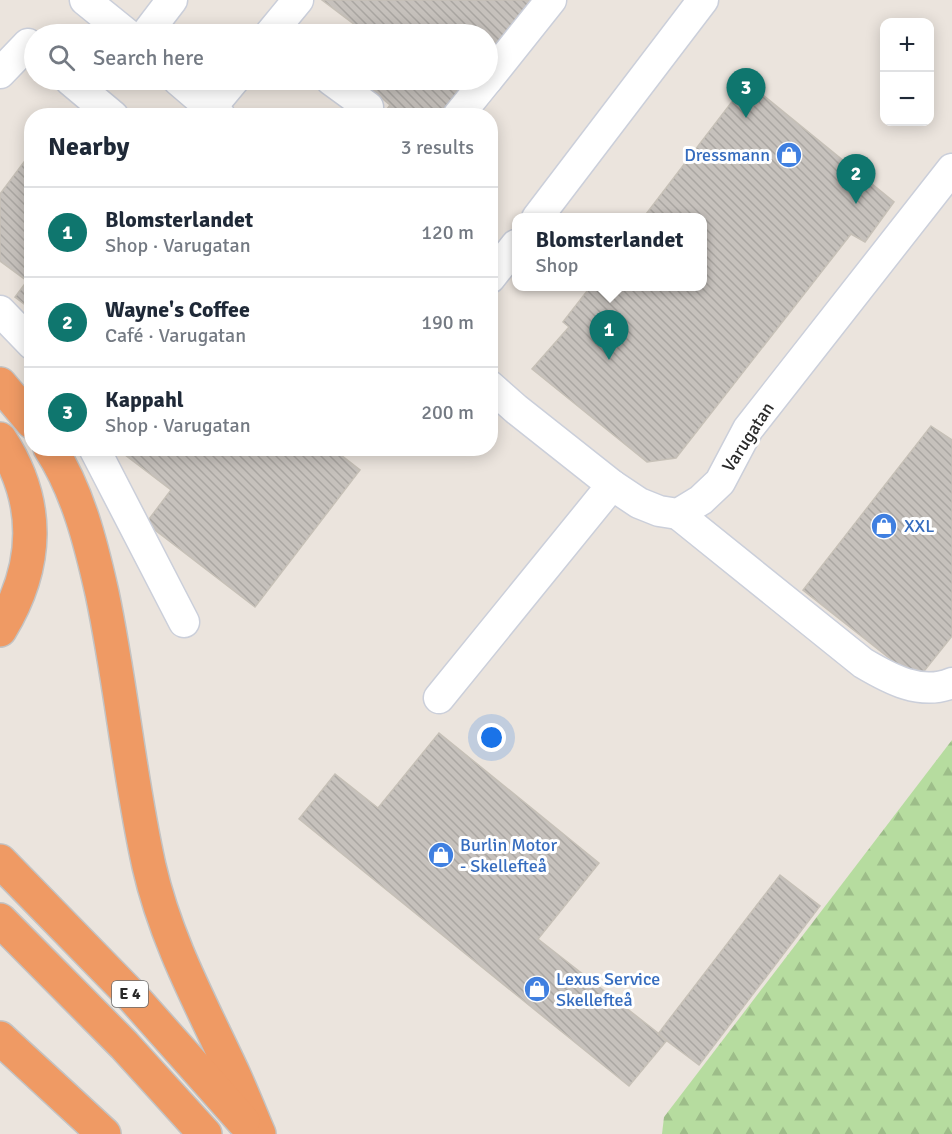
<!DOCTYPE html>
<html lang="en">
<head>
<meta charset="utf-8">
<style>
  body { margin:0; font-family:Signika,sans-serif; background:#f2f2f3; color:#1f2937 }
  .controls { position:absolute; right:18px; top:18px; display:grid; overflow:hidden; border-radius:12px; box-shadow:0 3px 15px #0003 }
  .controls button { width:54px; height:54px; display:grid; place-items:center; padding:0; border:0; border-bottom:2px solid #e0e1e3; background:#fff; color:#1f2937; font:30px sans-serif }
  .you { position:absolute; left:492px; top:738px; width:21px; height:21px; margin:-15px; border:4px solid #fff; border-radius:50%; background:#1a73e8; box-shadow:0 0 0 9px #1a73e833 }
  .badge { display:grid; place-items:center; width:39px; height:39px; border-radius:50%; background:#0f766e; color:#fff; font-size:20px; font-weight:700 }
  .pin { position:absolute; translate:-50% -50px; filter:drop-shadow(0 2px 3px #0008) }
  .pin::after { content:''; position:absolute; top:32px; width:21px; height:18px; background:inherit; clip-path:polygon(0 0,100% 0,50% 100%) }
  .popup { position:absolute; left:512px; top:213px; width:195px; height:78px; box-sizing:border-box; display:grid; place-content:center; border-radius:12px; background:#fff; filter:drop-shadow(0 2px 4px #0005); font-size:20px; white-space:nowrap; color:#747a83 }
  .popup b { font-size:22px; color:#1f2937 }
  .popup::after { content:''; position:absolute; left:50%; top:100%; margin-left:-12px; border:12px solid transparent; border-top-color:#fff }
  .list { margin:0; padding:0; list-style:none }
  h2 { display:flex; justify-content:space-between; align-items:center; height:78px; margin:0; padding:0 24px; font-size:26px }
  h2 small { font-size:20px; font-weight:400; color:#747a83 }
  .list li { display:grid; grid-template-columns:39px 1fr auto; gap:18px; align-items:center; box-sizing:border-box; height:90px; padding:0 24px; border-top:2px solid #e0e1e3 }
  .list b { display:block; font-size:22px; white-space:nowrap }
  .list p { margin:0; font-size:20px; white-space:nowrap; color:#747a83 }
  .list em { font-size:20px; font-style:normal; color:#747a83 }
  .icon { flex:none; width:33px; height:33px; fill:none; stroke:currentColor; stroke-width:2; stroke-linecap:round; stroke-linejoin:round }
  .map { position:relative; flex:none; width:952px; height:1134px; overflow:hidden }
  .search { position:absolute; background:#fff; box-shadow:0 3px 15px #0003; left:24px; top:24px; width:474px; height:66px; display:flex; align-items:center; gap:15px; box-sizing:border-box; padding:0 21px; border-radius:33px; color:#747a83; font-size:22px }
  .panel { position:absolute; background:#fff; box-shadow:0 3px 15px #0003; left:24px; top:108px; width:474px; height:348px; border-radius:24px }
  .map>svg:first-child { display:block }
</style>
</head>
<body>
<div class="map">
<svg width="952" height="1134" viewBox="0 0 952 1134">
  <defs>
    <pattern id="forest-firs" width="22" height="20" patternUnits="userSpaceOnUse" patternTransform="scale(1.5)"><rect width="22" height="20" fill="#b6dc9f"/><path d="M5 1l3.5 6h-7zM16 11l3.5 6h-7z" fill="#9dbd89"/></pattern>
    <pattern id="building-back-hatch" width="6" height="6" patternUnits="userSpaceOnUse" patternTransform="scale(1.5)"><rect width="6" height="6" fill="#c6c1bc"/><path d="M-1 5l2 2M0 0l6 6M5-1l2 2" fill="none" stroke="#aaa6a2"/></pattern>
  </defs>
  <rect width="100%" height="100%" fill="#ebe4dd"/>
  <polygon fill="url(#forest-firs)" points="952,740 952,1134 662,1134 664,1117"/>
  <g fill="url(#building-back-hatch)" stroke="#c6c0b7" stroke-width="1.5">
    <polygon points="322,0 540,0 488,68 488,34 367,34"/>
    <polygon points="360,80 478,80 450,116 382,116 390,105"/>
    <polygon points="747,82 894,202 865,242 851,234 676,458 647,462 532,369 569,327 563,322 591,286 702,286 702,218 643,218"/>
    <polygon points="27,158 32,161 32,310 15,297 27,281 0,261 0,194"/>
    <polygon points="931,426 952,440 952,636 917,680 803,590"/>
    <polygon points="116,448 332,448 360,470 255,607 146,523 171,490"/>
    <polygon points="439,733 599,863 538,939 667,1040 629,1086 299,819 335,774 378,808"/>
    <polygon points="780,875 820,906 699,1065 658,1034"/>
  </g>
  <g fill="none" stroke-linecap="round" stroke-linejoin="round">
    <g stroke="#cbcfda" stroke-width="33">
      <g id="minor">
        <polyline points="85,0 127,34"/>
        <polyline points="146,34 172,0"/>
        <polyline points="270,34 298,0"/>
        <polyline points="0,73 28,44 34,49"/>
        <polyline points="488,79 551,0"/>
        <polyline points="70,80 113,116"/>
        <polyline points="178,80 220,116"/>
        <polyline points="331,80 368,107"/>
        <polyline points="204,116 234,80"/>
        <polyline points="458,116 487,80"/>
        <polyline points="537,218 703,0"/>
        <polyline points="490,278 516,245"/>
        <polyline points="0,311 32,344"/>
        <polyline points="490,386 516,409 612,485 639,503 659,511 678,514 701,500 720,482 748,429 952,169"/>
        <polyline points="94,448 184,622"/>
        <path d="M 678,514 L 863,663 C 890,679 921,696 952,683"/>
        <polyline points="439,698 612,485"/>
      </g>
    </g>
    <g stroke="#c3c3c3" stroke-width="36">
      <g id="highway">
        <polyline points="0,384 32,422"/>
        <path d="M 0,439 C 41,502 39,566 0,630"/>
        <path d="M 50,448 C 78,491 91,544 102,593 C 121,683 129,776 149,866 C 166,941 202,1006 234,1075 C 243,1095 251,1115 259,1134"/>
        <polyline points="0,861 132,996 243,1121"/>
        <polyline points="0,920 124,1045 205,1134"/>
        <polyline points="0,1038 104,1134"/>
      </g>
    </g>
    <use href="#minor" stroke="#fff" stroke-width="30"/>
    <use href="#highway" stroke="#ef9a64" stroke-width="33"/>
  </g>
  <defs>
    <g id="shop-disc" transform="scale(1.35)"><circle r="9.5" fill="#3f7fe0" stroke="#fff"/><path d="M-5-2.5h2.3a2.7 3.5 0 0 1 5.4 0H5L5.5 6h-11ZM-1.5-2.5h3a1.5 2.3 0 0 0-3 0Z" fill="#fff"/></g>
  </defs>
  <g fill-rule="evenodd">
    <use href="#shop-disc" x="789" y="155"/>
    <use href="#shop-disc" x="884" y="526"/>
    <use href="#shop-disc" x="441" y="855"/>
    <use href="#shop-disc" x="537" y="989"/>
  </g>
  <g text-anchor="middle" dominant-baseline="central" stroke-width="6" stroke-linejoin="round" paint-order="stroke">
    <rect fill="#fff" stroke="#6a6a6a" stroke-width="1.5" x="112" y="981" width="36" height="26" rx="4.5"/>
    <g font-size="16" font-weight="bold" fill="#2a2a2a">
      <text x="130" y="994">E 4</text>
    </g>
    <g font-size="18" fill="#366cbe" stroke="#fff" text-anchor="start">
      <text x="770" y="155" text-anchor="end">Dressmann</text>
      <text x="904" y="526">XXL</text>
      <text x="460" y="845">Burlin Motor<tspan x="460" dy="21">- Skellefteå</tspan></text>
      <text x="556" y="979">Lexus Service<tspan x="556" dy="21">Skellefteå</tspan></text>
    </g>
    <g font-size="18" fill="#2a2a2a" stroke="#fff">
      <text transform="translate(748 437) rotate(-57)">Varugatan</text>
    </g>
  </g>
</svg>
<div class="controls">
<button>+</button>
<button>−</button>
</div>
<div class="you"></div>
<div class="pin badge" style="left:609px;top:360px">1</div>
<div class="popup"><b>Blomsterlandet</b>Shop</div>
<div class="pin badge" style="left:856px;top:204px">2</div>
<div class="pin badge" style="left:746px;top:118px">3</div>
<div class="search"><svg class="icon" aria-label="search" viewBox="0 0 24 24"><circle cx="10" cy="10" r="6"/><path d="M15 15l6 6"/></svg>Search here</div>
<section class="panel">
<h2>Nearby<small>3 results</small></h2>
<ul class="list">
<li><span class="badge">1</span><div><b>Blomsterlandet</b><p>Shop · Varugatan</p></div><em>120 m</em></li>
<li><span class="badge">2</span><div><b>Wayne's Coffee</b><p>Café · Varugatan</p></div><em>190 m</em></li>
<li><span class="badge">3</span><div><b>Kappahl</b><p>Shop · Varugatan</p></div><em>200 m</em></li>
</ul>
</section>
</div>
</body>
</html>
